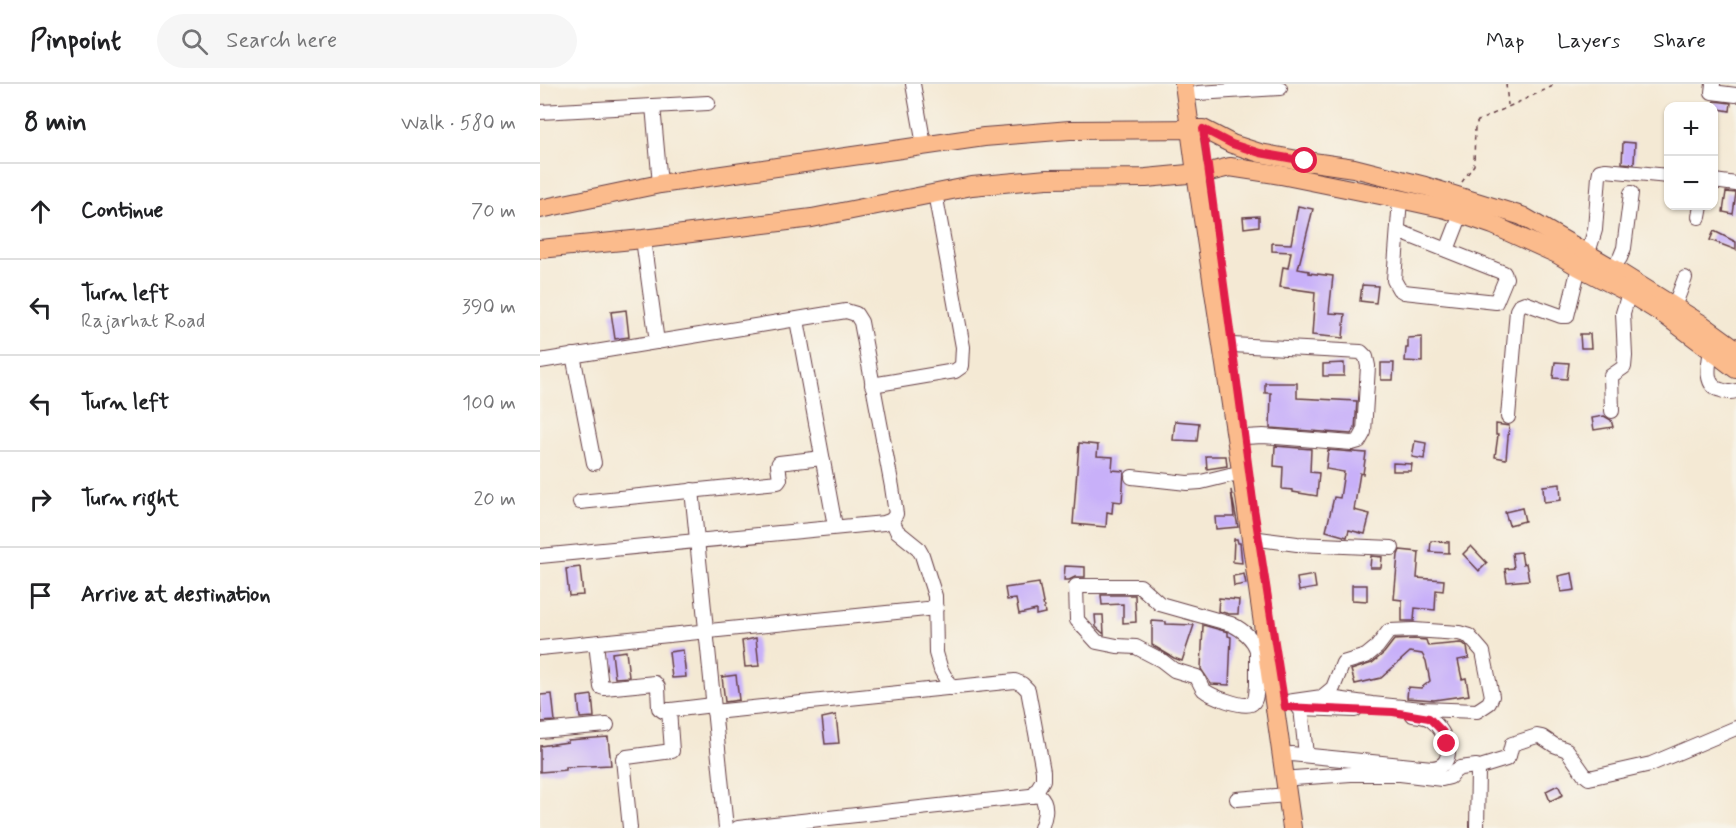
<!DOCTYPE html>
<html lang="en">
<head>
<meta charset="utf-8">
<style>
  body { margin:0; font-family:Mynerve,sans-serif; background:#f6f6f6; color:#202124 }
  .controls { position:absolute; right:18px; top:18px; display:grid; overflow:hidden; border-radius:12px; box-shadow:0 2px 4px #0004 }
  .controls button { width:54px; height:54px; display:grid; place-items:center; padding:0; border:0; border-bottom:2px solid #e0e0e0; background:#fff; color:#202124; font:30px sans-serif }
  .stop { position:absolute; width:18px; height:18px; margin:-14px; border:4px solid #e11d48; border-radius:50%; background:#fff }
  .stop.end { background:#e11d48; border-color:#fff; box-shadow:0 2px 6px #0008 }
  .list { margin:0; padding:0; list-style:none }
  h2 { display:flex; justify-content:space-between; align-items:center; height:78px; margin:0; padding:0 24px; font-size:26px }
  h2 small { font-size:20px; font-weight:400; color:#757577 }
  .list li { display:grid; grid-template-columns:39px 1fr auto; gap:18px; align-items:center; box-sizing:border-box; height:96px; padding:0 24px; border-top:2px solid #e0e0e0 }
  .list b { display:block; font-size:22px; white-space:nowrap }
  .list p { margin:0; font-size:20px; white-space:nowrap; color:#757577 }
  .list em { font-size:20px; font-style:normal; color:#757577 }
  .icon { flex:none; width:33px; height:33px; fill:none; stroke:currentColor; stroke-width:2; stroke-linecap:round; stroke-linejoin:round }
  .map { position:relative; flex:none; width:1196px; height:744px; overflow:hidden }
  header { display:flex; align-items:center; gap:36px; box-sizing:border-box; height:84px; padding:0 30px; background:#fff; border-bottom:2px solid #e0e0e0 }
  header strong { font-size:28px }
  nav { display:flex; gap:33px; margin-inline-start:auto; font-size:21px }
  .search { width:420px; height:54px; background:#f6f6f6; display:flex; align-items:center; gap:15px; box-sizing:border-box; padding:0 21px; border-radius:33px; color:#757577; font-size:22px }
  main { display:flex }
  aside { flex:1; background:#fff }
  .map>svg:first-child { display:block }
</style>
</head>
<body>
<header>
<strong>Pinpoint</strong>
<div class="search"><svg class="icon" aria-label="search" viewBox="0 0 24 24"><circle cx="10" cy="10" r="6"/><path d="M15 15l6 6"/></svg>Search here</div>
<nav><a>Map</a><a>Layers</a><a>Share</a></nav>
</header>
<main>
<aside>
<h2>8 min<small>Walk · 580 m</small></h2>
<ul class="list">
<li><svg class="icon" aria-label="ahead" viewBox="0 0 24 24"><path d="M12 20V5M6 11l6-6 6 6"/></svg><div><b>Continue</b></div><em>70 m</em></li>
<li><svg class="icon" aria-label="left" viewBox="0 0 24 24"><path d="M17 20v-9H6M10 6l-5 5 5 5"/></svg><div><b>Turn left</b><p>Rajarhat Road</p></div><em>390 m</em></li>
<li><svg class="icon" aria-label="left" viewBox="0 0 24 24"><path d="M17 20v-9H6M10 6l-5 5 5 5"/></svg><div><b>Turn left</b></div><em>100 m</em></li>
<li><svg class="icon" aria-label="right" viewBox="0 0 24 24"><path d="M7 20v-9h11M14 6l5 5-5 5"/></svg><div><b>Turn right</b></div><em>20 m</em></li>
<li><svg class="icon" aria-label="arrive" viewBox="0 0 24 24"><path d="M6 21V4h12l-3 4 3 4H6"/></svg><div><b>Arrive at destination</b></div></li>
</ul>
</aside>
<div class="map">
<svg width="1196" height="744" viewBox="0 0 1196 744">
  <rect width="100%" height="100%" fill="#f7f3e8"/>
  <filter id="ink" filterUnits="userSpaceOnUse"><feTurbulence type="fractalNoise" baseFrequency=".0167" numOctaves="2"/><feDisplacementMap in="SourceGraphic" scale="12" xChannelSelector="R" yChannelSelector="G"/><feConvolveMatrix kernelMatrix="1 2 1 2 8 2 1 2 1" color-interpolation-filters="sRGB"/></filter>
  <filter id="wash" filterUnits="userSpaceOnUse"><feTurbulence type="fractalNoise" baseFrequency=".008" numOctaves="4" result="noise"/><feDisplacementMap in="SourceGraphic" scale="24" xChannelSelector="R" yChannelSelector="G"/><feGaussianBlur stdDeviation="1.35" result="paint"/><feColorMatrix in="noise" values="0 0 0 0 0 0 0 0 0 0 0 0 0 0 0 0 0 1.4 0 .05"/><feComposite in="paint" operator="in"/></filter>
  <g filter="url(#wash)">
    <rect width="100%" height="100%" fill="#f4e9d4"/>
    <g id="blocks">
      <g fill="#c8b0f9">
        <polygon points="1174,17 1191,19 1190,27 1173,24"/>
        <polygon points="1083,58 1095,59 1094,80 1082,79"/>
        <polygon points="1186,108 1196,109 1193,130 1183,128"/>
        <polygon points="758,122 773,125 758,185 769,187 769,189 793,192 789,229 805,230 803,254 772,251 775,208 740,203 743,183 748,184 751,168 732,167 732,159 751,160"/>
        <polygon points="719,132 719,142 704,144 703,133"/>
        <polygon points="1174,147 1196,158 1196,166 1170,156"/>
        <polygon points="822,201 838,202 836,219 820,217"/>
        <polygon points="86,226 89,253 75,255 71,228"/>
        <polygon points="1040,250 1050,250 1051,264 1041,264"/>
        <polygon points="882,253 882,278 865,277 866,264 868,264 868,254"/>
        <polygon points="1015,278 1029,279 1027,295 1013,294"/>
        <polygon points="804,279 804,292 783,292 783,280"/>
        <polygon points="841,279 854,279 853,296 841,296"/>
        <polygon points="725,299 757,299 757,314 817,317 815,345 811,350 730,344 731,309 725,309"/>
        <polygon points="1064,332 1071,336 1073,343 1054,346 1052,334"/>
        <polygon points="635,337 659,339 657,357 633,356"/>
        <polygon points="956,340 969,342 966,375 955,373 958,351 956,351"/>
        <polygon points="875,357 886,359 884,375 872,373"/>
        <polygon points="539,359 558,361 557,372 573,373 572,386 584,387 582,418 573,417 572,429 567,428 566,443 533,440"/>
        <polygon points="735,362 771,365 770,388 779,389 777,412 753,408 753,406 742,405 743,383 734,382"/>
        <polygon points="788,366 826,369 823,390 820,389 814,426 830,430 825,450 809,446 807,453 786,447 794,413 800,414 804,388 786,385"/>
        <polygon points="666,372 686,372 687,382 667,385"/>
        <polygon points="853,379 872,380 871,387 853,387"/>
        <polygon points="1020,400 1021,416 1004,418 1003,402"/>
        <polygon points="691,406 698,443 676,445 675,433 694,433"/>
        <polygon points="982,424 985,437 969,441 965,428"/>
        <polygon points="694,455 697,455 698,459 700,459 702,479 693,478"/>
        <polygon points="891,457 909,458 909,469 890,468"/>
        <polygon points="931,462 947,479 939,487 923,470"/>
        <polygon points="860,466 879,468 877,494 904,496 903,507 896,506 895,526 875,524 874,537 862,537 862,516 854,515 858,471"/>
        <polygon points="981,468 983,480 986,479 989,496 967,498 965,485 974,484 972,469"/>
        <polygon points="831,472 842,473 841,484 830,484"/>
        <polygon points="525,482 545,483 545,493 535,493 529,496 524,496"/>
        <polygon points="40,483 43,511 29,512 26,485"/>
        <polygon points="1032,489 1035,506 1021,508 1018,492"/>
        <polygon points="704,490 706,500 694,502 693,492"/>
        <polygon points="774,491 776,504 759,507 757,494"/>
        <polygon points="499,499 505,529 496,531 496,526 479,530 476,515 467,516 465,504"/>
        <polygon points="812,501 827,501 827,517 812,516"/>
        <polygon points="561,511 595,511 596,538 583,539 583,520 562,521"/>
        <polygon points="679,514 699,516 698,530 689,530 678,527"/>
        <polygon points="555,531 563,531 564,550 556,543"/>
        <polygon points="612,537 626,538 626,540 654,541 642,577 634,574 612,561"/>
        <polygon points="663,541 688,548 688,552 691,553 689,601 671,600 661,585"/>
        <polygon points="216,554 219,582 205,583 202,557"/>
        <polygon points="874,555 886,556 888,562 920,559 924,560 927,563 929,574 918,576 922,595 926,594 929,611 894,616 867,614 868,603 881,604 890,597 886,577 882,570 870,568 841,594 815,600 811,586 832,579 844,569 854,556"/>
        <polygon points="143,566 146,593 132,594 129,568"/>
        <polygon points="86,567 89,593 75,594 72,569"/>
        <polygon points="196,591 199,616 185,618 182,593"/>
        <polygon points="12,610 15,637 1,638 0,611"/>
        <polygon points="52,611 54,633 40,634 38,613"/>
        <polygon points="296,631 299,659 285,660 282,634"/>
        <polygon points="68,653 71,681 26,683 26,686 0,688 0,662 28,658 28,656"/>
        <polygon points="1018,701 1023,711 1010,717 1006,707"/>
      </g>
    </g>
  </g>
  <g filter="url(#ink)">
    <use href="#blocks" fill-opacity="0" stroke="#643d44" stroke-width="1.5"/>
    <g fill="none" stroke-linecap="round" stroke-linejoin="round">
      <g stroke="#643d44" stroke-width="16">
        <g id="minor">
          <polyline points="373,0 384,61"/>
          <polyline points="1173,0 1172,8 1196,11"/>
          <polyline points="658,9 740,4"/>
          <polyline points="113,22 120,100"/>
          <polyline points="0,28 168,19"/>
          <polyline points="1174,97 1196,100"/>
          <polyline points="1159,133 1161,122"/>
          <polyline points="858,147 964,189 966,194 956,218 864,208 859,205 854,196 860,115"/>
          <polyline points="103,155 117,258"/>
          <polyline points="907,166 921,130"/>
          <polyline points="1048,169 1055,146 1059,92 1060,87 1066,86 1128,92"/>
          <polyline points="1067,191 1080,174 1084,164 1091,109"/>
          <polyline points="1134,223 1145,194"/>
          <polyline points="257,236 295,442"/>
          <polyline points="692,261 821,268 826,273 828,282 824,348 819,357 812,359 723,352 705,353"/>
          <path d="M 1171,266 C 1169,279 1163,302 1181,306 C 1187,308 1190,309 1196,307"/>
          <polyline points="33,271 54,379"/>
          <polyline points="0,277 306,227 316,230 321,238 352,403 356,430 352,436 357,447 378,464 382,471 395,512 396,569 401,586 411,604"/>
          <polyline points="332,301 415,287 422,282 423,263 395,109"/>
          <polyline points="1072,327 1071,292 1084,283 1085,272 1083,229 1089,209"/>
          <polyline points="968,333 977,226 980,221 985,219 1021,232 1027,232 1039,183"/>
          <polyline points="592,393 647,399 661,398 702,388"/>
          <polyline points="152,406 186,744"/>
          <polyline points="40,418 238,398 240,395 238,381 239,379 282,374"/>
          <polyline points="719,455 757,460 852,464"/>
          <polyline points="0,472 344,439 352,436"/>
          <polyline points="56,559 61,603 64,604 115,599 118,603 119,624 123,627 173,621"/>
          <polyline points="0,564 396,524"/>
          <polyline points="717,566 717,602"/>
          <path d="M 727,566 L 717,566 C 713,554 703,546 691,540 L 620,520 L 600,502 L 536,502 L 537,536 L 557,558 L 577,562 L 596,563 L 621,576 L 634,586 L 657,593 C 659,597 661,603 664,606 C 671,612 702,624 711,620 C 717,617 716,607 717,602 L 730,594"/>
          <polyline points="733,620 782,613 793,604 803,579 826,572 837,563 849,547 874,546 919,549 929,552 943,568 952,612 949,619 937,627 882,625 832,620 782,613"/>
          <polyline points="759,624 815,626"/>
          <polyline points="761,624 766,671"/>
          <polyline points="174,628 475,597 482,600 488,606 503,687 503,696 493,712"/>
          <polyline points="0,647 67,641"/>
          <path d="M 751,670 L 892,684 C 919,682 907,647 891,636 C 886,632 879,632 873,631"/>
          <polyline points="937,684 966,675 969,672 972,660 997,652 1002,653 1014,661 1027,666 1044,690 1049,694 1111,680 1196,644"/>
          <polyline points="754,694 811,690 860,690 902,695 910,693 915,687 920,684 936,682 938,686 937,744"/>
          <polyline points="697,715 747,711"/>
          <polyline points="90,744 83,675 87,673 132,667 129,626"/>
          <path d="M 198,744 L 499,711 C 509,719 505,733 501,744"/>
        </g>
      </g>
      <g stroke="#643d44" stroke-width="20">
        <g id="major">
          <polyline points="644,0 656,89 705,413 752,744"/>
          <polyline points="759,76 814,84 885,102 982,132 1072,184 1163,241 1196,265"/>
          <polyline points="0,125 120,100 444,53 530,46 663,45 692,60 720,69 769,78"/>
          <polyline points="0,165 103,155 272,134 432,102 507,95 606,94 669,88 690,83 741,91 860,115 906,125 953,141 1017,170 1039,183 1089,209 1126,232 1196,285"/>
        </g>
      </g>
      <g stroke="#643d44" stroke-width="1.5" stroke-dasharray="4.5 4.5" stroke-linecap="butt">
        <polyline points="966,0 968,21"/>
        <polyline points="922,98 934,81 935,42 938,37 1011,3 1013,0"/>
      </g>
      <use href="#minor" stroke="#fff" stroke-width="14"/>
      <use href="#major" stroke="#fbbb8c" stroke-width="18"/>
    </g>
  </g>
  <g fill="none" stroke-linecap="round" stroke-linejoin="round" filter="url(#ink)">
    <polyline stroke="#e11d48" stroke-width="8" points="765,77 720,69 692,60 663,45 714,424 745,623 853,628 889,634 903,648 907,660"/>
  </g>
</svg>
<div class="controls">
<button>+</button>
<button>−</button>
</div>
<div class="stop" style="left:765px;top:77px"></div>
<div class="stop end" style="left:907px;top:660px"></div>
</div>
</main>
</body>
</html>
